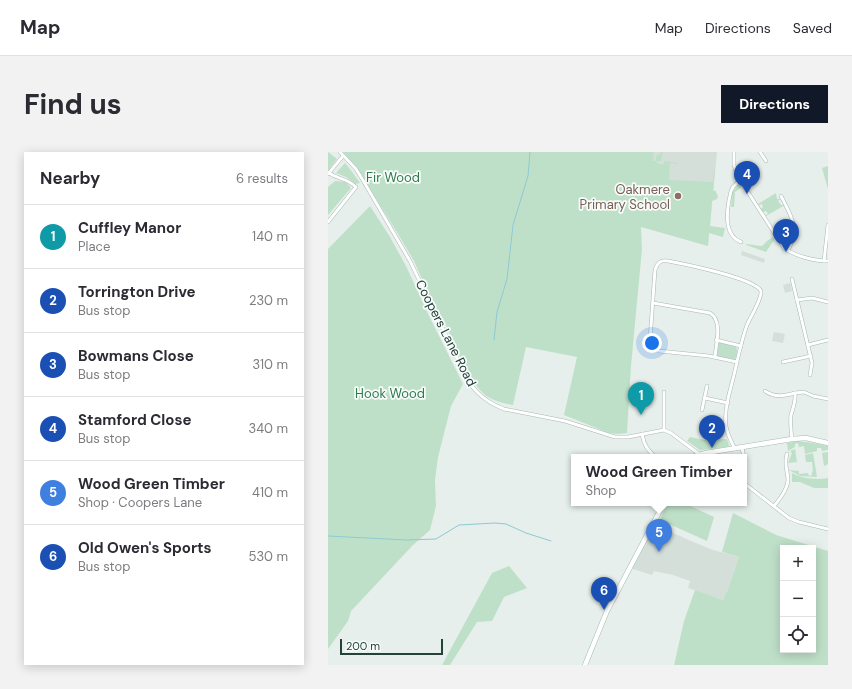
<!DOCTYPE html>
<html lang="en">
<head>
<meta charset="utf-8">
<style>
  body { margin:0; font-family:"DM Sans",sans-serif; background:#f2f2f3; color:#2b2b33 }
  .controls { position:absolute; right:12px; bottom:12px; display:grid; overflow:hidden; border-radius:0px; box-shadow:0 2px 10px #0003 }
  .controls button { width:36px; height:36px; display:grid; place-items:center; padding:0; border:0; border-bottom:1px solid #e1e1e2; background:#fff; color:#2b2b33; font:20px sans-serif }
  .scale { position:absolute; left:12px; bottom:10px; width:103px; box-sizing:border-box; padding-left:4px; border:2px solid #24423a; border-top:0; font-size:11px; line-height:14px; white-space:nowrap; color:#24423a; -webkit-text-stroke:3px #f7fbf9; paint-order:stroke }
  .you { position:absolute; left:324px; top:191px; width:14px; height:14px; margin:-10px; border:3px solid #fff; border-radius:50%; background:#1a73e8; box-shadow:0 0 0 6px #1a73e833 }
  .badge { display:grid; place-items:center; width:26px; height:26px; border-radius:50%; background:#111827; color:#fff; font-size:13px; font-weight:700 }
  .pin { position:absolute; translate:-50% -33px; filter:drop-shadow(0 1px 2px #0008) }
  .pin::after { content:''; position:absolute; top:21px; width:14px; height:12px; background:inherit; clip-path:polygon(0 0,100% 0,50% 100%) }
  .popup { position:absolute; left:243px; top:302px; width:176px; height:52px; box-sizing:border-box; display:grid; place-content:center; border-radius:0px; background:#fff; filter:drop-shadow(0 1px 3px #0005); font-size:13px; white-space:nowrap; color:#7c7c81 }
  .popup b { font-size:15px; color:#2b2b33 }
  .popup::after { content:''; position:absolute; left:50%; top:100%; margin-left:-8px; border:8px solid transparent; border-top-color:#fff }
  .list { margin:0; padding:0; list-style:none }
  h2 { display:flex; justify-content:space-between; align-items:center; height:52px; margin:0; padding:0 16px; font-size:17px }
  h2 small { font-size:13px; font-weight:400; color:#7c7c81 }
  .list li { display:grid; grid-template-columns:26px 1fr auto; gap:12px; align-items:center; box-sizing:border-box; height:64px; padding:0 16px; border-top:1px solid #e1e1e2 }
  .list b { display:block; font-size:15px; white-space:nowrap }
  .list p { margin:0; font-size:13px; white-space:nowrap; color:#7c7c81 }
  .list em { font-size:13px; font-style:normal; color:#7c7c81 }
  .icon { flex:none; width:22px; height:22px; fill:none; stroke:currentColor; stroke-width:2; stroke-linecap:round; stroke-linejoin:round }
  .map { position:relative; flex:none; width:500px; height:513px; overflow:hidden; border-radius:0px }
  header { display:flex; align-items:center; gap:24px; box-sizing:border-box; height:56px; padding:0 20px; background:#fff; border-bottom:1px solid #e1e1e2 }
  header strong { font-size:19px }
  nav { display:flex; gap:22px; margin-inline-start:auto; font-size:14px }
  .intro { display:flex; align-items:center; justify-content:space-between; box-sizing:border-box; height:96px; padding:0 24px }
  h1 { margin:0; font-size:28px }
  .button { padding:10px 18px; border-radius:0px; background:#111827; color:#fff; font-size:14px; font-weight:700 }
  main { display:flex; gap:24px; padding:0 24px }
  aside { flex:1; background:#fff; border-radius:0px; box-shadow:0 2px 10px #0003 }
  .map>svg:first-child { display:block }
</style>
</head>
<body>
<header>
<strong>Map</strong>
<nav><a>Map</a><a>Directions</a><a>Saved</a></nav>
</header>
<div class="intro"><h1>Find us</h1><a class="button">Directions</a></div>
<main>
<aside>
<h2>Nearby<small>6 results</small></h2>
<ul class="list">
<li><span class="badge" style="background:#0f9aa8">1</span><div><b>Cuffley Manor</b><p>Place</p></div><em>140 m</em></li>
<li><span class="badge" style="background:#1a4fb4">2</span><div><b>Torrington Drive</b><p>Bus stop</p></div><em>230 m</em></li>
<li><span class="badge" style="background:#1a4fb4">3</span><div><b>Bowmans Close</b><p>Bus stop</p></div><em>310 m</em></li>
<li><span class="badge" style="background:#1a4fb4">4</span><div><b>Stamford Close</b><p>Bus stop</p></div><em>340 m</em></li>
<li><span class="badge" style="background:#3f7fe0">5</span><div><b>Wood Green Timber</b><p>Shop · Coopers Lane</p></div><em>410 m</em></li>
<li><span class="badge" style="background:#1a4fb4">6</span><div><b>Old Owen's Sports</b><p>Bus stop</p></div><em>530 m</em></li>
</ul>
</aside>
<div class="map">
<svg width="500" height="513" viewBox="0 0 500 513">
  <rect width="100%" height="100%" fill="#e6efeb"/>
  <g fill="#d4dfda">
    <polygon points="318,0 389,0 380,94 313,74"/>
    <polygon points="414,99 437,107 436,111 413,103"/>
    <polygon points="462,131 464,139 457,141 455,133"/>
    <polygon points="446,180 457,182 455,191 444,189"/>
    <polygon points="328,373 363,389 385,398 411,405 399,440 398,440 395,448 360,436 362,429 345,423 326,419 324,423 305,417 305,414"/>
  </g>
  <g fill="#bfe0c8" fill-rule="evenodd">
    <polygon points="0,0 9,7 0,19"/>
    <path d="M 15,0 L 326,0 L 325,9 L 328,9 L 328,4 L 332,2 L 333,0 L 335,0 L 333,9 L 328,9 L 330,12 L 336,12 L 336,9 L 350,11 L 350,12 L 342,11 L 341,28 L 385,30 L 386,18 L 387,18 L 385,39 L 387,38 L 390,44 L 389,47 L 384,49 L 382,74 L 397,76 L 395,85 L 381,81 L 380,94 L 313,75 L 314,97 L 303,214 L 299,281 L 290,282 L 281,281 L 236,263 L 249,205 L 198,195 L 185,253 C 175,251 164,249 156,242 C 140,228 124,187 115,166 L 112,167 L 86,109 L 70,82 L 29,16 Z"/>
    <polygon points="17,11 25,21 32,31 27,32 18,25 8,21"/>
    <polygon points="500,14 500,37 494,16"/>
    <polygon points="7,29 18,30 23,36 0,63 0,35"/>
    <polygon points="410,33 412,33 414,35 407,40 406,55 403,55 404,41"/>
    <polygon points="448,41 449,47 453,47 450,49 453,53 457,53 438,64 437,63 440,62 438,59 435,60 433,57 435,55 434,52 431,53 430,52"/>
    <polygon points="42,54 62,85 78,114 101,164 135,232 123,254 110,305 107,328 108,354 102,378 85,393 23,459 20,469 0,497 0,97"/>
    <polygon points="445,85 446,88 438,100 418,93 418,92 434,94 439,89"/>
    <path d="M 390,190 L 408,195 C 410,199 409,205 406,208 L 389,204 Z"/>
    <polygon points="362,285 376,288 399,287 401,293 400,295 372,298 359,289"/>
    <polygon points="470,289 485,291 500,294 500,298 494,299 493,296 489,296 489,299 477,302 476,294 471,295 470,291 467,292 467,295 460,299 459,291"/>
    <polygon points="467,297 469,310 460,311 464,301 462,299"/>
    <polygon points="500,300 500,312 496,314 494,301"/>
    <polygon points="485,301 489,325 472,324 461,318 471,319 471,322 480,321 481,324 484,323 484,320 485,319 484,310 478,310 477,303"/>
    <path d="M 464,321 C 475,327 489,328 500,326 L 500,336 L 486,336 L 472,330 L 464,330 Z"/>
    <polygon points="339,351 356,351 386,365 379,389 332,368"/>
    <path d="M 405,361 L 448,383 L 500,399 L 500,513 L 346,513 L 356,469 L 367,438 L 395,448 L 398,440 L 399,440 L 411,405 L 394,400 ZM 455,396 L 485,396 L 485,498 L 455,498 Z"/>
    <polygon points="181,414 199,436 176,445 164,469 149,470 122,513 114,513 164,421"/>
  </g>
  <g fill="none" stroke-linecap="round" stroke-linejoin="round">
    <g stroke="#8ec9d4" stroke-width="1">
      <polyline points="166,188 169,160 179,127 185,73 200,24 202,0"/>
      <polyline points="0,384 79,388 108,387 131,373 167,371 178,372 198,381 223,389"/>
    </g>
    <g stroke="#a8b8b2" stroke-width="4">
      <g id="street">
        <path d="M 12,0 L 28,17 L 36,30 L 82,109 L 139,227 C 148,242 160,251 176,257 L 237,269 L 287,285 L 300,285 L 336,278 L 343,281 L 371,302"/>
        <path d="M 406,0 L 406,13 L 409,23 L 456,96 C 467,104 486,109 500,109"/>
        <polyline points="432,0 438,9"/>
        <polyline points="0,22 15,4"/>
        <path d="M 412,28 L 405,35 L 403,39 C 399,55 394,83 413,90"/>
        <path d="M 453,44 C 464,65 471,75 460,99"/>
        <path d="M 0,70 L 28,35 C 17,25 11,28 1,21"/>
        <polyline points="496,109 500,73"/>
        <polyline points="464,127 484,211 482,223"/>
        <polyline points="469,148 484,146 500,150"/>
        <path d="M 325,151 L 382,161 C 395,169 388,192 387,205"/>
        <polyline points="388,188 413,194"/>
        <polyline points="480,193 500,188"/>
        <polyline points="455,210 483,204"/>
        <path d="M 437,239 C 447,246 456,244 467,241"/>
        <polyline points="336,240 336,278"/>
        <polyline points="377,246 400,251"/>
        <polyline points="374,258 379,234"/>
        <path d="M 314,282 C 316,293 319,297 327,305"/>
        <path d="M 464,287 C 463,279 462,271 463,263 C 465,256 468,249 467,241 L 476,240 L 485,244 L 500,247"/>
        <polyline points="414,296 416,305"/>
        <path d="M 407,297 C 403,289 399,282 398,274 C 396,257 402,239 406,223 C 410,206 413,189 419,173 C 423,164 434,147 433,139 C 426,126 356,112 340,109 C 332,108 329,111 327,118 L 322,188 C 323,194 326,197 331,199 L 381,204 L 409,210"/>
        <polyline points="416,331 461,366 471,370 500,377"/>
        <path d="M 446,354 C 452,347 460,337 460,327 C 459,317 456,311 459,302"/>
      </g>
    </g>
    <g stroke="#a4bbb3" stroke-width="5.5">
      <g id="secondary">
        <polyline points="364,305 378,301 464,287 478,286 500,291"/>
        <polyline points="257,513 279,459 336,351"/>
      </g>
    </g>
    <use href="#street" stroke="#fff" stroke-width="3"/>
    <use href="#secondary" stroke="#fff" stroke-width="4.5"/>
  </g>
  <circle fill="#8d6e63" stroke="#f7fbf9" stroke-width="1.5" cx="350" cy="44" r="4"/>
  <g text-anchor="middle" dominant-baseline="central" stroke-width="3.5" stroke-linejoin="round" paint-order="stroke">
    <g font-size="13" fill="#2d7a4b" stroke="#f7fbf9">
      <text x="65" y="25">Fir Wood</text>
      <text x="62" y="241">Hook Wood</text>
    </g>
    <g font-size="13" fill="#785e54" stroke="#f7fbf9" text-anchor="end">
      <text x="342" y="37">Oakmere<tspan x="342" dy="15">Primary School</tspan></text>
    </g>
    <g font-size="13" fill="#24423a" stroke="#f7fbf9">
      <text transform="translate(118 181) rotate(63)">Coopers Lane Road</text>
    </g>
  </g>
</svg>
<div class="controls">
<button>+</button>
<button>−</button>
<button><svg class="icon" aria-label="locate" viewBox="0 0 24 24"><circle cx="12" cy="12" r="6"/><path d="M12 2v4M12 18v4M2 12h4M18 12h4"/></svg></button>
</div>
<div class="scale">200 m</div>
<div class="you"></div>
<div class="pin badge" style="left:313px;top:263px;background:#0f9aa8">1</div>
<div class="pin badge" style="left:384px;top:296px;background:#1a4fb4">2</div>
<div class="pin badge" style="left:458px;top:100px;background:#1a4fb4">3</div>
<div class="pin badge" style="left:419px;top:42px;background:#1a4fb4">4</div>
<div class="pin badge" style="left:331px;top:400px;background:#3f7fe0">5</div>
<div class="popup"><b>Wood Green Timber</b>Shop</div>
<div class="pin badge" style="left:276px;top:458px;background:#1a4fb4">6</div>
</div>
</main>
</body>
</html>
